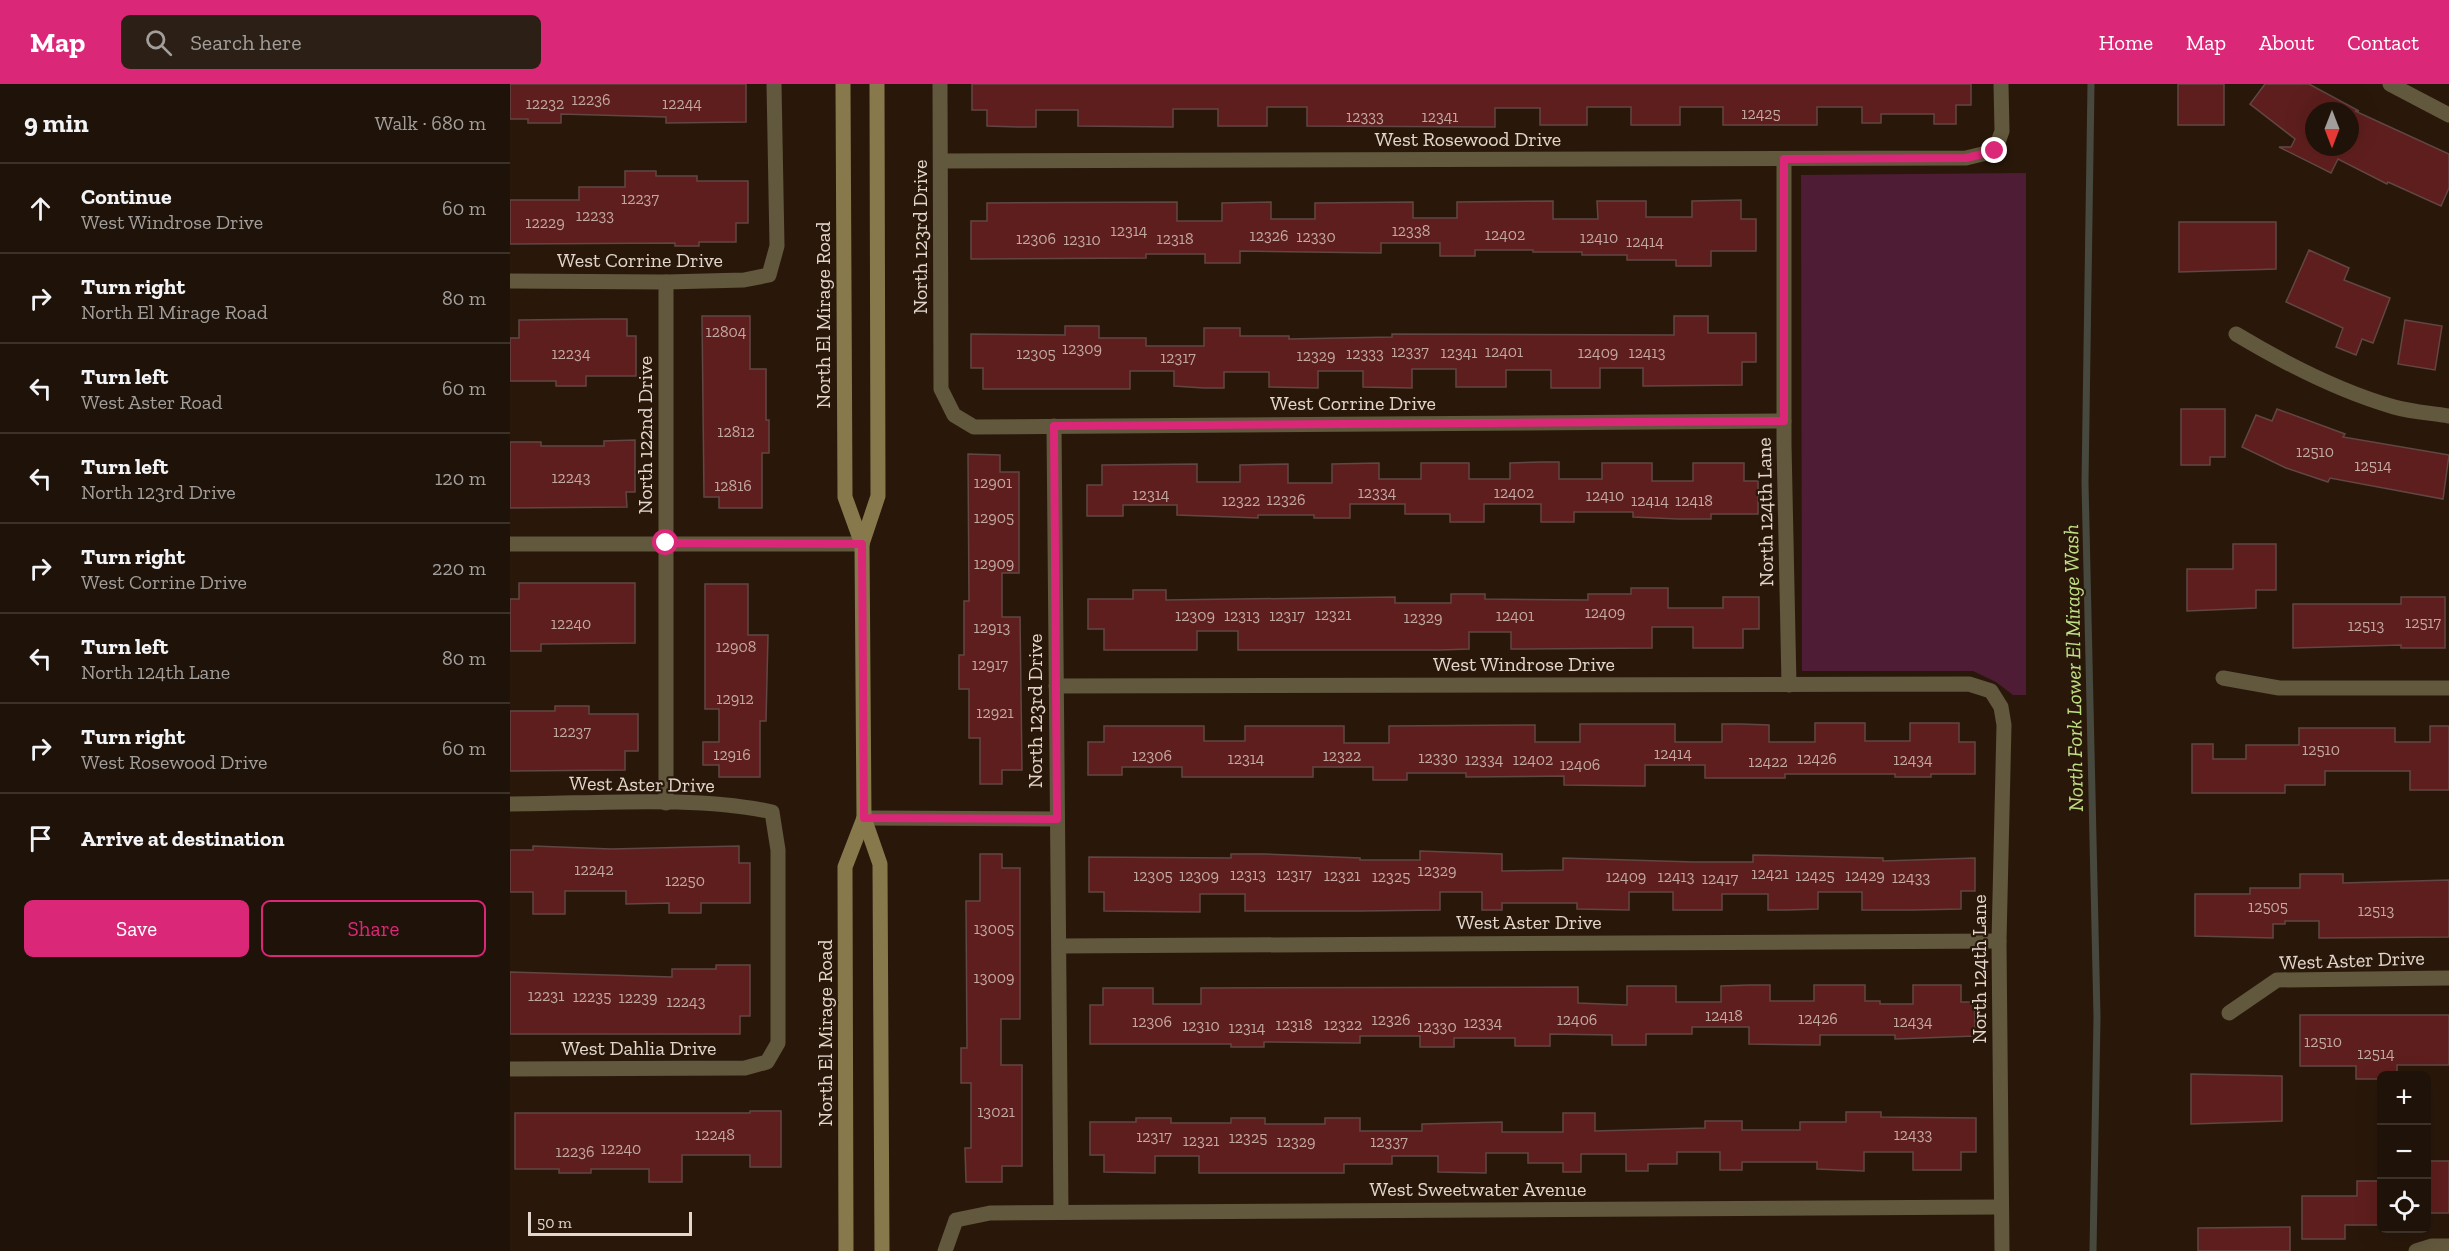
<!DOCTYPE html>
<html lang="en">
<head>
<meta charset="utf-8">
<style>
  body { margin:0; font-family:"Zilla Slab",serif; background:#2c2016; color:#f1f3f6 }
  .controls { position:absolute; right:18px; bottom:18px; display:grid; overflow:hidden; border-radius:9px; box-shadow:0 6px 24px #0002 }
  .controls button { width:54px; height:54px; display:grid; place-items:center; padding:0; border:0; border-bottom:2px solid #3c3229; background:#1f1208; color:#f1f3f6; font:30px sans-serif }
  .compass { position:absolute; left:1795px; top:18px; width:54px; height:54px; border-radius:50%; background:#1f1208; box-shadow:0 6px 24px #0002; rotate:180deg }
  .scale { position:absolute; left:18px; bottom:15px; width:164px; box-sizing:border-box; padding-left:6px; border:3px solid #e2d6cd; border-top:0; font-size:16px; line-height:21px; white-space:nowrap; color:#e2d6cd; -webkit-text-stroke:4px #29180a; paint-order:stroke }
  .stop { position:absolute; width:18px; height:18px; margin:-14px; border:4px solid #db2777; border-radius:50%; background:#fff }
  .stop.end { background:#db2777; border-color:#fff; box-shadow:0 2px 6px #0008 }
  .list { margin:0; padding:0; list-style:none }
  h2 { display:flex; justify-content:space-between; align-items:center; height:78px; margin:0; padding:0 24px; font-size:26px }
  h2 small { font-size:20px; font-weight:400; color:#a19e9c }
  .list li { display:grid; grid-template-columns:39px 1fr auto; gap:18px; align-items:center; box-sizing:border-box; height:90px; padding:0 24px; border-top:2px solid #3c3229 }
  .list b { display:block; font-size:22px; white-space:nowrap }
  .list p { margin:0; font-size:20px; white-space:nowrap; color:#a19e9c }
  .list em { font-size:20px; font-style:normal; color:#a19e9c }
  .actions { display:flex; gap:12px; padding:18px 24px }
  .actions a { flex:1; padding:14px 0; border:2px solid #db2777; border-radius:9px; text-align:center; font-size:21px; color:#db2777 }
  .actions .main { background:#db2777; color:#fff }
  .icon { flex:none; width:33px; height:33px; fill:none; stroke:currentColor; stroke-width:2; stroke-linecap:round; stroke-linejoin:round }
  .map { position:relative; flex:none; width:1939px; height:1167px; overflow:hidden }
  header { display:flex; align-items:center; gap:36px; box-sizing:border-box; height:84px; padding:0 30px; background:#db2777; color:#fff }
  header strong { font-size:28px }
  nav { display:flex; gap:33px; margin-inline-start:auto; font-size:21px }
  .search { width:420px; height:54px; background:#2c2016; display:flex; align-items:center; gap:15px; box-sizing:border-box; padding:0 21px; border-radius:9px; color:#a19e9c; font-size:22px }
  main { display:flex }
  aside { flex:1; background:#1f1208 }
  .map>svg:first-child { display:block }
</style>
</head>
<body>
<header>
<strong>Map</strong>
<div class="search"><svg class="icon" aria-label="search" viewBox="0 0 24 24"><circle cx="10" cy="10" r="6"/><path d="M15 15l6 6"/></svg>Search here</div>
<nav><a>Home</a><a>Map</a><a>About</a><a>Contact</a></nav>
</header>
<main>
<aside>
<h2>9 min<small>Walk · 680 m</small></h2>
<ul class="list">
<li><svg class="icon" aria-label="ahead" viewBox="0 0 24 24"><path d="M12 20V5M6 11l6-6 6 6"/></svg><div><b>Continue</b><p>West Windrose Drive</p></div><em>60 m</em></li>
<li><svg class="icon" aria-label="right" viewBox="0 0 24 24"><path d="M7 20v-9h11M14 6l5 5-5 5"/></svg><div><b>Turn right</b><p>North El Mirage Road</p></div><em>80 m</em></li>
<li><svg class="icon" aria-label="left" viewBox="0 0 24 24"><path d="M17 20v-9H6M10 6l-5 5 5 5"/></svg><div><b>Turn left</b><p>West Aster Road</p></div><em>60 m</em></li>
<li><svg class="icon" aria-label="left" viewBox="0 0 24 24"><path d="M17 20v-9H6M10 6l-5 5 5 5"/></svg><div><b>Turn left</b><p>North 123rd Drive</p></div><em>120 m</em></li>
<li><svg class="icon" aria-label="right" viewBox="0 0 24 24"><path d="M7 20v-9h11M14 6l5 5-5 5"/></svg><div><b>Turn right</b><p>West Corrine Drive</p></div><em>220 m</em></li>
<li><svg class="icon" aria-label="left" viewBox="0 0 24 24"><path d="M17 20v-9H6M10 6l-5 5 5 5"/></svg><div><b>Turn left</b><p>North 124th Lane</p></div><em>80 m</em></li>
<li><svg class="icon" aria-label="right" viewBox="0 0 24 24"><path d="M7 20v-9h11M14 6l5 5-5 5"/></svg><div><b>Turn right</b><p>West Rosewood Drive</p></div><em>60 m</em></li>
<li><svg class="icon" aria-label="arrive" viewBox="0 0 24 24"><path d="M6 21V4h12l-3 4 3 4H6"/></svg><div><b>Arrive at destination</b></div></li>
</ul>
<div class="actions"><a class="main">Save</a><a>Share</a></div>
</aside>
<div class="map">
<svg width="1939" height="1167" viewBox="0 0 1939 1167">
  <rect width="100%" height="100%" fill="#29180a"/>
  <polygon fill="#4e1c35" points="1516,89 1516,611 1503,611 1486,598 1463,587 1292,587 1291,91"/>
  <g fill="none" stroke-linecap="round" stroke-linejoin="round">
    <polyline stroke="#47493e" stroke-width="7" points="1581,0 1575,399 1587,933 1583,1167"/>
  </g>
  <g fill="#5e1e1d" stroke="#614644" stroke-width="1.5" fill-rule="evenodd">
    <polygon points="0,0 236,0 236,38 156,39 156,33 51,30 51,39 18,39 18,35 0,35"/>
    <polygon points="462,0 1461,0 1461,21 1446,21 1446,40 1424,40 1424,30 1371,30 1371,39 1352,39 1352,23 1307,23 1307,41 1213,41 1213,23 1170,23 1170,41 1121,41 1121,23 1077,23 1077,41 1030,41 1030,24 985,24 985,43 797,42 797,23 757,23 757,42 708,42 708,25 663,25 663,43 568,42 568,26 526,26 526,43 508,43 477,42 477,26 462,26"/>
    <rect x="1668" y="0" width="46" height="41"/>
    <path d="M 1755,0 L 1799,0 L 1849,27 L 1845,27 L 1939,70 L 1939,104 L 1931,122 L 1878,98 L 1877,100 L 1828,75 L 1821,89 L 1769,63 L 1781,63 L 1785,55 L 1740,20 ZM 1804,27 L 1840,27 L 1840,63 L 1804,63 Z"/>
    <polygon points="115,87 146,87 146,92 187,92 187,97 238,97 238,139 226,139 226,158 189,158 189,162 165,162 165,159 0,160 0,116 69,116 69,103 115,103"/>
    <polygon points="1231,116 1231,135 1246,135 1246,167 1201,167 1201,182 1166,182 1166,176 1117,176 1117,171 1072,171 1072,168 1023,168 1023,166 965,166 965,172 930,172 930,159 871,159 871,169 730,167 730,179 695,179 695,170 636,170 636,174 461,175 461,137 477,137 477,119 667,118 667,137 712,137 712,119 761,118 761,135 805,135 805,119 903,118 903,134 947,134 947,118 1043,117 1043,135 1088,135 1087,117 1136,117 1136,133 1182,133 1182,117"/>
    <polygon points="1669,138 1766,138 1766,185 1669,188"/>
    <polygon points="1799,166 1839,184 1834,196 1880,214 1863,259 1852,255 1846,271 1826,263 1833,244 1776,218"/>
    <polygon points="192,232 240,232 240,285 256,285 256,336 259,336 259,369 252,369 252,424 209,424 209,413 194,413"/>
    <polygon points="1164,232 1198,232 1198,249 1246,249 1246,278 1232,278 1232,301 1133,302 1133,284 1090,284 1090,304 1041,304 1041,286 996,286 996,303 946,303 946,285 902,285 902,304 853,303 853,287 808,287 808,304 759,303 759,288 714,288 714,304 694,304 664,302 664,287 620,287 620,305 473,305 473,284 461,284 461,250 555,251 555,242 589,242 589,254 636,254 636,262 694,262 694,244 730,244 730,252 779,252 779,255 882,253 882,250 1164,251"/>
    <polygon points="92,235 117,235 117,252 126,252 126,292 76,292 76,302 46,302 46,297 0,297 0,254 9,254 9,236"/>
    <polygon points="1895,236 1932,242 1925,286 1888,280"/>
    <polygon points="1671,325 1715,325 1715,373 1700,373 1700,381 1671,381"/>
    <polygon points="1767,325 1835,350 1833,353 1939,371 1933,415 1820,394 1818,398 1776,384 1732,363 1746,331 1762,337"/>
    <polygon points="125,356 125,408 116,408 117,423 0,424 0,358 31,358 31,362 94,362 94,357"/>
    <polygon points="458,370 490,371 490,388 509,388 509,489 492,489 492,533 510,533 512,686 492,686 492,700 470,700 470,654 459,654 459,605 449,605 449,571 454,571 454,517 459,517"/>
    <polygon points="1031,378 1049,378 1049,395 1092,395 1092,379 1142,379 1142,397 1183,397 1183,379 1234,379 1234,397 1248,397 1248,430 1201,430 1201,435 1168,435 1123,433 1123,428 1064,428 1064,438 1031,438 1031,420 974,420 974,438 940,438 940,430 895,430 895,420 840,420 840,434 804,434 804,431 748,431 748,434 667,431 667,421 613,421 613,432 577,432 577,401 592,401 592,381 687,380 687,398 730,398 730,381 778,380 778,399 822,399 822,380 869,379 869,395 911,395 911,379 959,379 959,395 1000,395 1000,379"/>
    <polygon points="1723,460 1766,460 1766,506 1746,506 1746,524 1677,527 1677,485 1723,485"/>
    <polygon points="9,499 125,499 125,559 31,560 31,567 0,567 0,515 9,515"/>
    <polygon points="195,500 238,500 238,551 258,551 256,637 250,637 250,693 209,693 209,681 193,681 193,658 209,658 209,625 195,625"/>
    <polygon points="1121,504 1158,504 1158,524 1213,524 1213,513 1249,513 1249,545 1233,545 1233,564 1183,564 1183,543 1142,543 1142,564 1001,565 1001,548 959,548 959,565 930,566 728,566 728,547 687,547 687,566 594,566 594,545 578,545 578,515 623,515 623,506 656,506 656,516 885,513 885,519 941,519 941,510 975,510 975,515 1078,516 1078,510 1121,510"/>
    <polygon points="1891,513 1935,513 1935,564 1891,564 1891,561 1783,564 1783,520 1891,520"/>
    <polygon points="45,622 79,622 79,630 128,630 128,667 115,667 115,686 0,687 0,627 45,627"/>
    <polygon points="1305,639 1355,639 1355,657 1400,657 1400,639 1449,639 1449,658 1465,658 1465,690 1421,690 1421,693 1385,693 1385,690 1275,690 1275,694 1195,694 1195,681 1135,681 1135,702 1054,701 1054,692 956,693 956,689 897,689 897,696 863,696 863,683 803,683 803,693 672,693 672,683 612,683 612,691 578,691 578,658 594,658 594,642 694,642 694,657 735,657 735,642 834,642 834,659 879,659 879,642 1025,641 1025,658 1070,658 1070,640 1165,640 1165,658 1212,658 1212,640 1231,640 1259,641 1259,658 1305,658"/>
    <polygon points="1920,642 1939,642 1939,706 1900,706 1900,687 1815,687 1815,701 1775,701 1775,709 1682,709 1682,660 1703,660 1703,675 1736,675 1736,661 1789,661 1789,644 1885,644 1885,658 1920,658"/>
    <polygon points="23,762 101,765 229,762 229,779 240,779 240,819 191,819 191,829 159,829 159,819 116,820 116,807 55,807 55,830 23,830 23,808 0,808 0,766 23,766"/>
    <polygon points="910,767 992,770 992,787 1053,786 1053,774 1184,778 1243,778 1243,771 1373,774 1373,777 1465,774 1465,807 1451,807 1451,825 1404,826 1352,826 1352,808 1308,808 1308,825 1278,826 1258,826 1258,810 1212,810 1212,826 1163,826 1163,808 1119,808 1119,826 1067,825 1067,819 992,819 992,826 972,826 972,808 930,808 930,826 850,827 735,827 735,810 690,810 690,828 594,827 594,808 579,808 579,773 721,774 721,770 755,770 850,774 850,776 910,776"/>
    <polygon points="470,770 492,770 492,784 510,784 510,935 491,935 491,981 512,981 512,1082 492,1082 492,1098 456,1098 455,1064 461,1064 461,999 451,999 451,964 457,964 456,817 470,817"/>
    <polygon points="1790,790 1833,790 1833,799 1939,796 1939,853 1809,854 1809,837 1775,837 1775,840 1763,840 1763,854 1685,852 1685,810 1740,810 1740,804 1790,804"/>
    <polygon points="206,881 240,881 240,932 230,932 230,950 0,950 0,888 162,893 162,885 206,885"/>
    <polygon points="1239,901 1260,901 1260,917 1304,917 1304,901 1355,901 1355,917 1370,917 1370,920 1403,920 1403,901 1451,901 1451,918 1465,918 1465,952 1385,955 1385,951 1310,951 1310,961 1239,960 1239,943 1182,943 1182,950 1136,950 1136,961 1102,961 1102,951 1040,950 1040,962 1005,962 1005,954 944,954 944,963 910,963 910,952 850,952 850,959 754,958 754,963 721,963 721,960 580,960 580,921 593,921 593,904 643,904 643,920 691,920 691,904 1068,903 1068,919 1117,921 1117,902 1166,902 1166,918 1211,918 1211,902"/>
    <polygon points="1790,931 1939,931 1939,981 1887,981 1887,992 1872,992 1872,995 1846,995 1846,982 1790,982"/>
    <polygon points="1681,990 1772,992 1772,1037 1681,1040"/>
    <polygon points="240,1027 271,1027 271,1083 240,1083 240,1071 172,1071 172,1098 139,1098 139,1085 81,1085 81,1089 49,1089 49,1085 5,1085 5,1029 240,1029"/>
    <polygon points="1336,1028 1371,1028 1371,1033 1466,1034 1466,1068 1451,1068 1451,1086 1403,1086 1403,1068 1354,1068 1354,1087 1307,1085 1307,1078 1232,1078 1232,1086 1210,1086 1210,1068 1167,1068 1167,1080 1138,1080 1138,1087 1116,1087 1116,1070 1071,1070 1071,1088 1053,1088 1053,1079 1018,1079 1018,1069 976,1069 976,1089 928,1088 928,1072 882,1072 882,1080 834,1080 834,1089 689,1089 689,1072 645,1072 645,1089 594,1088 594,1071 580,1071 580,1038 626,1038 626,1034 661,1034 661,1039 721,1039 721,1034 755,1034 755,1040 815,1040 815,1034 850,1034 850,1047 912,1047 912,1040 992,1038 992,1048 1053,1048 1053,1029 1085,1029 1085,1047 1195,1044 1195,1037 1232,1037 1232,1046 1290,1046 1290,1038 1336,1038"/>
    <rect x="1917" y="1077" width="22" height="52"/>
    <polygon points="1847,1097 1872,1097 1872,1141 1835,1141 1835,1155 1792,1155 1792,1112 1847,1112"/>
    <polygon points="1780,1143 1780,1167 1688,1167 1688,1144"/>
  </g>
  <g fill="none" stroke-linecap="round" stroke-linejoin="round">
    <g stroke="#61583d" stroke-width="15">
      <polyline points="430,0 431,305 444,331 464,343 1274,337"/>
      <polyline points="1880,0 1939,31"/>
      <polyline points="1274,75 1274,360 1279,601"/>
      <polyline points="431,77 1456,74 1485,67 1492,47 1491,0"/>
      <polyline points="0,197 156,198 234,196 259,191 267,162 264,0"/>
      <polyline points="156,198 156,719"/>
      <path d="M 1726,250 C 1776,280 1828,307 1884,323 C 1902,328 1921,329 1939,332"/>
      <polyline points="544,342 551,1128"/>
      <polyline points="0,460 352,460"/>
      <polyline points="1713,594 1769,604 1939,604"/>
      <polyline points="546,602 1459,600 1481,607 1491,623 1494,641 1489,857 1492,1167"/>
      <path d="M 0,720 C 81,720 185,711 262,728 L 268,766 L 268,959 L 257,978 L 235,984 L 0,985"/>
      <polyline points="354,734 547,735"/>
      <polyline points="549,862 1489,857"/>
      <polyline points="1719,929 1767,896 1939,894"/>
      <polyline points="435,1167 446,1136 480,1129 1491,1123"/>
      <polyline points="1906,1167 1922,1162 1939,1162"/>
    </g>
    <g stroke="#88794d" stroke-width="15">
      <polyline points="333,0 335,413 352,460"/>
      <polyline points="367,0 368,412 352,460 354,734 370,780 372,1167"/>
      <polyline points="336,1167 335,783 354,734"/>
    </g>
  </g>
  <g fill="none" stroke-linecap="round" stroke-linejoin="round">
    <polyline stroke="#db2777" stroke-width="8" points="156,459 352,460 354,734 547,735 544,342 1274,337 1274,75 1456,74 1485,67"/>
  </g>
  <g text-anchor="middle" dominant-baseline="central" stroke-width="4.5" stroke-linejoin="round" paint-order="stroke">
    <g font-size="16" fill="#c1a8a1">
      <text x="81" y="15">12236</text>
      <text x="35" y="19">12232</text>
      <text x="172" y="19">12244</text>
      <text x="1251" y="29">12425</text>
      <text x="855" y="32">12333</text>
      <text x="930" y="32">12341</text>
      <text x="130" y="114">12237</text>
      <text x="85" y="131">12233</text>
      <text x="35" y="138">12229</text>
      <text x="619" y="146">12314</text>
      <text x="901" y="146">12338</text>
      <text x="995" y="150">12402</text>
      <text x="759" y="151">12326</text>
      <text x="806" y="152">12330</text>
      <text x="1089" y="153">12410</text>
      <text x="526" y="154">12306</text>
      <text x="665" y="154">12318</text>
      <text x="572" y="155">12310</text>
      <text x="1135" y="157">12414</text>
      <text x="216" y="247">12804</text>
      <text x="572" y="264">12309</text>
      <text x="900" y="267">12337</text>
      <text x="994" y="267">12401</text>
      <text x="949" y="268">12341</text>
      <text x="1088" y="268">12409</text>
      <text x="1137" y="268">12413</text>
      <text x="61" y="269">12234</text>
      <text x="526" y="269">12305</text>
      <text x="855" y="269">12333</text>
      <text x="806" y="271">12329</text>
      <text x="668" y="273">12317</text>
      <text x="226" y="347">12812</text>
      <text x="1805" y="367">12510</text>
      <text x="1863" y="381">12514</text>
      <text x="61" y="393">12243</text>
      <text x="483" y="398">12901</text>
      <text x="223" y="401">12816</text>
      <text x="867" y="408">12334</text>
      <text x="1004" y="408">12402</text>
      <text x="641" y="410">12314</text>
      <text x="1095" y="411">12410</text>
      <text x="776" y="415">12326</text>
      <text x="731" y="416">12322</text>
      <text x="1140" y="416">12414</text>
      <text x="1184" y="416">12418</text>
      <text x="484" y="433">12905</text>
      <text x="484" y="479">12909</text>
      <text x="1095" y="528">12409</text>
      <text x="823" y="530">12321</text>
      <text x="685" y="531">12309</text>
      <text x="732" y="531">12313</text>
      <text x="777" y="531">12317</text>
      <text x="1005" y="531">12401</text>
      <text x="913" y="533">12329</text>
      <text x="1913" y="538">12517</text>
      <text x="61" y="539">12240</text>
      <text x="1856" y="541">12513</text>
      <text x="482" y="543">12913</text>
      <text x="226" y="562">12908</text>
      <text x="480" y="580">12917</text>
      <text x="225" y="614">12912</text>
      <text x="485" y="628">12921</text>
      <text x="62" y="647">12237</text>
      <text x="1811" y="665">12510</text>
      <text x="1163" y="669">12414</text>
      <text x="222" y="670">12916</text>
      <text x="642" y="671">12306</text>
      <text x="832" y="671">12322</text>
      <text x="928" y="673">12330</text>
      <text x="736" y="674">12314</text>
      <text x="1307" y="674">12426</text>
      <text x="974" y="675">12334</text>
      <text x="1023" y="675">12402</text>
      <text x="1403" y="675">12434</text>
      <text x="1258" y="677">12422</text>
      <text x="1070" y="680">12406</text>
      <text x="84" y="785">12242</text>
      <text x="927" y="786">12329</text>
      <text x="1260" y="789">12421</text>
      <text x="738" y="790">12313</text>
      <text x="784" y="790">12317</text>
      <text x="643" y="791">12305</text>
      <text x="689" y="791">12309</text>
      <text x="832" y="791">12321</text>
      <text x="1305" y="791">12425</text>
      <text x="1355" y="791">12429</text>
      <text x="881" y="792">12325</text>
      <text x="1116" y="792">12409</text>
      <text x="1166" y="792">12413</text>
      <text x="1401" y="793">12433</text>
      <text x="1210" y="794">12417</text>
      <text x="175" y="796">12250</text>
      <text x="1758" y="822">12505</text>
      <text x="1866" y="826">12513</text>
      <text x="484" y="844">13005</text>
      <text x="484" y="893">13009</text>
      <text x="36" y="911">12231</text>
      <text x="82" y="912">12235</text>
      <text x="128" y="913">12239</text>
      <text x="176" y="917">12243</text>
      <text x="1214" y="931">12418</text>
      <text x="1308" y="934">12426</text>
      <text x="881" y="935">12326</text>
      <text x="1067" y="935">12406</text>
      <text x="642" y="937">12306</text>
      <text x="1403" y="937">12434</text>
      <text x="973" y="938">12334</text>
      <text x="784" y="940">12318</text>
      <text x="833" y="940">12322</text>
      <text x="691" y="941">12310</text>
      <text x="927" y="942">12330</text>
      <text x="737" y="943">12314</text>
      <text x="1813" y="957">12510</text>
      <text x="1866" y="969">12514</text>
      <text x="486" y="1027">13021</text>
      <text x="205" y="1050">12248</text>
      <text x="1403" y="1050">12433</text>
      <text x="644" y="1052">12317</text>
      <text x="738" y="1053">12325</text>
      <text x="691" y="1056">12321</text>
      <text x="786" y="1057">12329</text>
      <text x="879" y="1057">12337</text>
      <text x="111" y="1064">12240</text>
      <text x="65" y="1067">12236</text>
    </g>
    <g font-size="20" fill="#e2d6cd" stroke="#29180a">
      <text x="958" y="55">West Rosewood Drive</text>
      <text transform="translate(410 153) rotate(-90)">North 123rd Drive</text>
      <text x="130" y="176">West Corrine Drive</text>
      <text transform="translate(313 231) rotate(-90)">North El Mirage Road</text>
      <text x="843" y="319">West Corrine Drive</text>
      <text transform="translate(135 351) rotate(-90)">North 122nd Drive</text>
      <text transform="translate(1255 428) rotate(-91)">North 124th Lane</text>
      <text x="1014" y="580">West Windrose Drive</text>
      <text transform="translate(525 627) rotate(-90)">North 123rd Drive</text>
      <text transform="translate(132 700) rotate(1)">West Aster Drive</text>
      <text x="1019" y="838">West Aster Drive</text>
      <text transform="translate(1842 876) rotate(-2)">West Aster Drive</text>
      <text transform="translate(1469 885) rotate(-90)">North 124th Lane</text>
      <text transform="translate(315 949) rotate(-90)">North El Mirage Road</text>
      <text x="129" y="964">West Dahlia Drive</text>
      <text x="968" y="1105">West Sweetwater Avenue</text>
    </g>
    <g font-size="21" font-style="italic" fill="#bfe084" stroke="#29180a">
      <text transform="translate(1563 584) rotate(-91)">North Fork Lower El Mirage Wash</text>
    </g>
  </g>
</svg>
<div class="controls">
<button>+</button>
<button>−</button>
<button><svg class="icon" aria-label="locate" viewBox="0 0 24 24"><circle cx="12" cy="12" r="6"/><path d="M12 2v4M12 18v4M2 12h4M18 12h4"/></svg></button>
</div>
<svg class="compass" viewBox="-18 -18 36 36"><path d="M0-13l5 13h-10z" fill="#e53935"/><path d="M0 13l5-13h-10z" fill="#a19e9c"/></svg>
<div class="scale">50 m</div>
<div class="stop" style="left:156px;top:459px"></div>
<div class="stop end" style="left:1485px;top:67px"></div>
</div>
</main>
</body>
</html>
